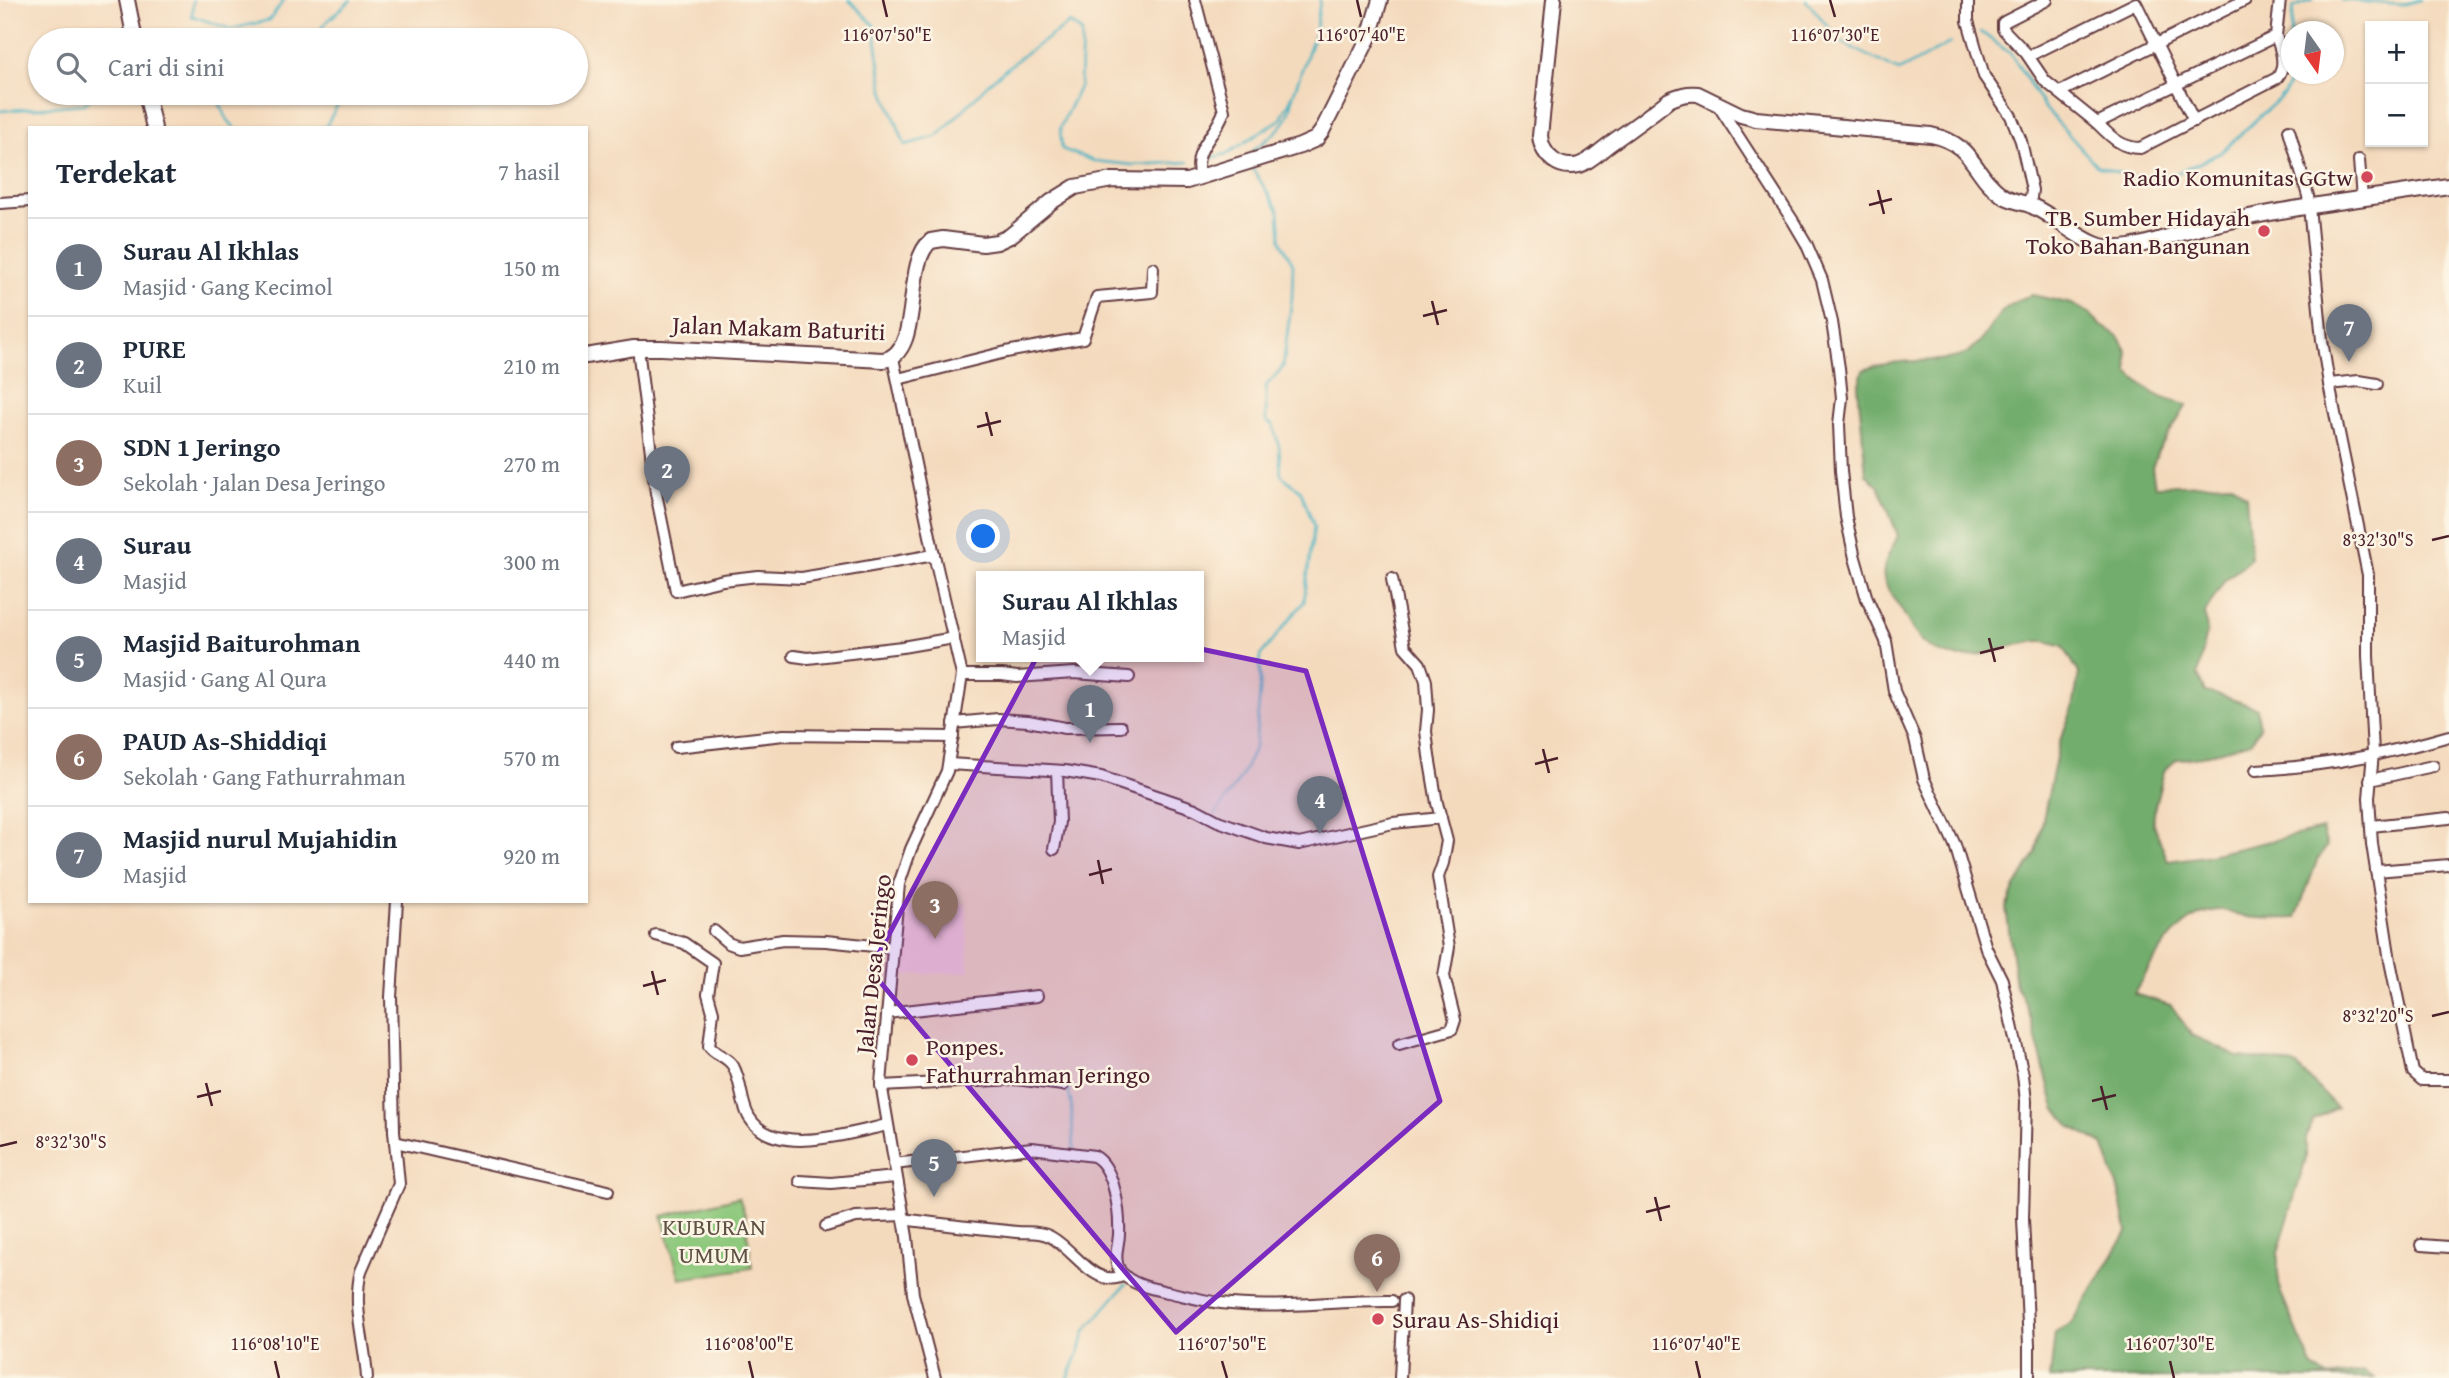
<!DOCTYPE html>
<html lang="id">
<head>
<meta charset="utf-8">
<style>
  body { margin:0; font-family:"Gentium Book Plus",serif; background:#f6f6f7; color:#1f2937 }
  .controls { position:absolute; right:21px; top:21px; display:grid; overflow:hidden; border-radius:0px; box-shadow:0 2px 5px #0004 }
  .controls button { width:63px; height:63px; display:grid; place-items:center; padding:0; border:0; border-bottom:2px solid #e0e1e3; background:#fff; color:#1f2937; font:35px sans-serif }
  .compass { position:absolute; left:2281px; top:21px; width:63px; height:63px; border-radius:50%; background:#fff; box-shadow:0 2px 5px #0004; rotate:166deg }
  .you { position:absolute; left:984px; top:537px; width:24px; height:24px; margin:-18px; border:5px solid #fff; border-radius:50%; background:#1a73e8; box-shadow:0 0 0 10px #1a73e833 }
  .badge { display:grid; place-items:center; width:46px; height:46px; border-radius:50%; background:#d1495b; color:#fff; font-size:23px; font-weight:700 }
  .pin { position:absolute; translate:-50% -58px; filter:drop-shadow(0 2px 4px #0008) }
  .pin::after { content:''; position:absolute; top:37px; width:24px; height:21px; background:inherit; clip-path:polygon(0 0,100% 0,50% 100%) }
  .popup { position:absolute; left:976px; top:571px; width:228px; height:91px; box-sizing:border-box; display:grid; place-content:center; border-radius:0px; background:#fff; filter:drop-shadow(0 2px 5px #0005); font-size:23px; white-space:nowrap; color:#747a83 }
  .popup b { font-size:26px; color:#1f2937 }
  .popup::after { content:''; position:absolute; left:50%; top:100%; margin-left:-14px; border:14px solid transparent; border-top-color:#fff }
  .list { margin:0; padding:0; list-style:none }
  h2 { display:flex; justify-content:space-between; align-items:center; height:91px; margin:0; padding:0 28px; font-size:30px }
  h2 small { font-size:23px; font-weight:400; color:#747a83 }
  .list li { display:grid; grid-template-columns:46px 1fr auto; gap:21px; align-items:center; box-sizing:border-box; height:98px; padding:0 28px; border-top:2px solid #e0e1e3 }
  .list b { display:block; font-size:26px; white-space:nowrap }
  .list p { margin:0; font-size:23px; white-space:nowrap; color:#747a83 }
  .list em { font-size:23px; font-style:normal; color:#747a83 }
  .icon { flex:none; width:38px; height:38px; fill:none; stroke:currentColor; stroke-width:2; stroke-linecap:round; stroke-linejoin:round }
  .map { position:relative; flex:none; width:2449px; height:1378px; overflow:hidden }
  .search { position:absolute; background:#fff; box-shadow:0 2px 5px #0004; left:28px; top:28px; width:560px; height:77px; display:flex; align-items:center; gap:18px; box-sizing:border-box; padding:0 24px; border-radius:38px; color:#747a83; font-size:26px }
  .panel { position:absolute; background:#fff; box-shadow:0 2px 5px #0004; left:28px; top:126px; width:560px; height:777px; border-radius:0px }
  .map>svg:first-child { display:block }
</style>
</head>
<body>
<div class="map">
<svg width="2449" height="1378" viewBox="0 0 2449 1378">
  <rect width="100%" height="100%" fill="#fcf5e5"/>
  <filter id="ink" filterUnits="userSpaceOnUse"><feTurbulence type="fractalNoise" baseFrequency=".0143" numOctaves="2"/><feDisplacementMap in="SourceGraphic" scale="14" xChannelSelector="R" yChannelSelector="G"/><feConvolveMatrix kernelMatrix="1 2 1 2 8 2 1 2 1" color-interpolation-filters="sRGB"/></filter>
  <filter id="wash" filterUnits="userSpaceOnUse"><feTurbulence type="fractalNoise" baseFrequency=".00686" numOctaves="4" result="noise"/><feDisplacementMap in="SourceGraphic" scale="28" xChannelSelector="R" yChannelSelector="G"/><feGaussianBlur stdDeviation="1.57" result="paint"/><feColorMatrix in="noise" values="0 0 0 0 0 0 0 0 0 0 0 0 0 0 0 0 0 1.4 0 .05"/><feComposite in="paint" operator="in"/></filter>
  <g filter="url(#wash)">
    <rect width="100%" height="100%" fill="#f4dabd"/>
    <polygon fill="#f7cfd5" points="966,903 969,972 904,975 901,907"/>
    <polygon fill="#8fc97e" stroke="#6c7454" stroke-width="2" points="739,1197 745,1215 752,1268 680,1279 662,1216"/>
    <path fill="#73ad6d" stroke="#5e664c" stroke-width="2" d="M 2032,295 L 2072,304 L 2089,313 L 2102,326 L 2118,336 L 2127,352 L 2128,372 C 2150,393 2157,398 2187,405 L 2158,451 L 2152,468 L 2155,486 L 2232,483 L 2246,496 L 2251,558 L 2224,581 L 2205,613 L 2207,631 L 2198,675 L 2205,692 L 2223,696 L 2257,708 L 2260,727 L 2251,742 L 2195,758 L 2177,759 L 2164,771 L 2155,806 L 2153,823 L 2168,861 L 2205,856 L 2322,829 L 2327,846 L 2317,861 L 2296,918 C 2278,918 2259,920 2241,916 C 2234,915 2228,910 2221,910 C 2179,910 2152,963 2134,994 L 2171,1005 L 2192,1035 L 2238,1057 L 2278,1061 L 2297,1066 L 2337,1108 L 2313,1120 L 2306,1138 L 2306,1158 L 2278,1253 L 2278,1273 L 2280,1291 L 2312,1366 L 2327,1377 L 2364,1372 L 2374,1378 L 2050,1378 L 2055,1333 L 2072,1323 L 2127,1232 L 2120,1195 L 2103,1144 L 2070,1126 L 2055,1108 L 2026,1003 L 2016,987 L 2006,907 L 2014,889 L 2036,853 L 2059,743 L 2073,708 L 2079,673 L 2063,646 C 2056,644 2048,641 2042,641 C 2002,641 1961,677 1922,641 C 1913,633 1907,619 1901,609 C 1877,574 1879,574 1898,536 L 1879,487 L 1866,474 L 1858,387 L 1863,370 C 1875,366 1887,363 1900,362 C 1917,360 1951,362 1965,354 C 1995,336 1988,308 2032,295 Z"/>
    <g fill="none" stroke-linecap="round" stroke-linejoin="round">
      <g stroke="#44b1c1" stroke-width="2.5">
        <polyline points="193,0 192,16 231,29 270,20 284,0"/>
        <polyline points="849,0 874,25 883,88 905,145 938,136 992,80 1022,56 1070,23 1082,32 1080,85 1060,128 1062,149 1094,161 1133,165 1188,162"/>
        <polyline points="1806,0 1841,42 1899,71 1950,43"/>
        <polyline points="2341,0 2401,5 2420,0"/>
        <polyline points="1981,32 2011,54 2044,107 2097,166 2143,180 2180,172 2220,153 2284,94 2293,74"/>
        <polyline points="138,34 172,36 176,40"/>
        <polyline points="118,40 128,37"/>
        <polyline points="322,40 322,26 351,0"/>
        <polyline points="2292,58 2290,42 2294,7 2313,0"/>
        <polyline points="215,93 227,119 235,128"/>
        <polyline points="0,111 84,104 94,96 93,93"/>
        <polyline points="325,128 338,104 335,93"/>
        <path d="M 1253,151 C 1274,132 1289,128 1293,97"/>
        <polyline points="1202,160 1227,154 1281,119 1293,95 1316,30 1320,0"/>
        <polyline points="1215,815 1241,777 1255,747 1260,691 1260,656 1304,602 1314,526 1301,491 1281,475 1279,447 1273,425 1266,421 1266,386 1283,367 1292,297 1293,264 1281,241 1279,211 1251,166"/>
        <polyline points="1067,1085 1071,1102 1074,1149"/>
        <polyline points="1068,1378 1080,1350 1085,1331 1126,1284"/>
      </g>
    </g>
  </g>
  <g filter="url(#ink)">
    <g fill="none" stroke-linecap="round" stroke-linejoin="round">
      <g stroke="#643b41" stroke-width="14">
        <g id="minor">
          <path d="M 1195,0 L 1224,111 C 1216,136 1191,149 1200,177"/>
          <polyline points="1968,0 1968,21 1984,76 2011,116 2021,141 2032,190 2030,205"/>
          <polyline points="2047,0 2006,21 2003,23 2003,29 2026,53 2045,81 2097,123 2276,36 2280,0"/>
          <polyline points="2029,56 2136,3 2194,121"/>
          <polyline points="2060,92 2245,0"/>
          <polyline points="1718,105 1793,221 1806,243 1822,280 1832,322 1839,368 1842,398 1839,424 1841,471 1846,517 1855,558 1867,599 1886,641 1894,691 1915,739 1924,779 1955,845 1986,948 2002,980 2023,1075 2026,1101 2023,1219 2029,1345 2029,1378"/>
          <path d="M 2097,123 C 2110,136 2121,148 2140,148 L 2277,78 C 2287,66 2281,50 2276,36"/>
          <polyline points="2289,130 2308,196 2322,340 2329,384 2368,575 2368,656 2373,753 2369,798 2372,844 2390,961 2413,1072 2422,1080 2449,1080"/>
          <polyline points="2359,160 2362,199"/>
          <polyline points="0,203 30,201"/>
          <polyline points="638,348 656,493 676,591 723,580 758,576 802,578 934,555"/>
          <polyline points="893,358 934,555 962,675 947,771 911,849 899,884 881,1083 907,1237 913,1294 935,1378"/>
          <polyline points="898,379 1006,352 1083,338 1097,297 1152,292 1153,268"/>
          <polyline points="2329,384 2359,381 2377,384"/>
          <polyline points="1392,579 1405,647 1420,664 1426,681 1428,710 1426,731 1429,756 1437,803 1447,841 1443,863 1438,877 1449,947 1444,976 1455,1020 1452,1029 1399,1044"/>
          <polyline points="794,656 808,658 902,647 954,638"/>
          <polyline points="962,675 1002,675 1017,677 1074,673 1129,677"/>
          <polyline points="954,723 998,719 1028,721 1065,728 1121,727"/>
          <polyline points="676,747 784,735 953,737"/>
          <polyline points="949,764 1065,771 1101,777 1195,809 1218,821 1266,838 1299,844 1393,823 1441,818"/>
          <path d="M 2256,770 C 2320,767 2387,754 2449,736"/>
          <polyline points="2370,780 2433,766"/>
          <polyline points="2371,826 2449,818"/>
          <polyline points="1054,849 1059,822 1057,771"/>
          <polyline points="2376,871 2449,865"/>
          <polyline points="714,931 728,943 739,947 783,940 826,941 893,948"/>
          <path d="M 656,935 L 684,943 L 713,963 L 708,994 L 713,1012 L 709,1046 C 715,1055 727,1056 733,1066 C 742,1082 740,1101 749,1117 C 773,1158 851,1133 887,1125"/>
          <polyline points="887,1013 1037,996"/>
          <polyline points="881,1086 1016,1079 1063,1085"/>
          <polyline points="395,1142 608,1191"/>
          <path d="M 894,1164 L 1032,1148 L 1094,1156 C 1115,1167 1120,1213 1119,1235 C 1118,1247 1113,1260 1120,1271 C 1130,1285 1154,1289 1168,1292 C 1186,1296 1203,1301 1221,1303 C 1278,1310 1335,1300 1392,1301"/>
          <polyline points="800,1181 831,1183 896,1177"/>
          <path d="M 904,1219 C 941,1225 979,1228 1017,1232 C 1028,1233 1038,1231 1049,1236 C 1073,1247 1095,1291 1124,1275"/>
          <polyline points="826,1226 856,1217 903,1215"/>
          <polyline points="2421,1245 2449,1247"/>
          <path d="M 367,1378 C 365,1341 352,1307 361,1271 L 399,1184 L 394,1131 L 391,997 L 397,901"/>
          <polyline points="1400,1378 1404,1300"/>
        </g>
      </g>
      <g stroke="#643b41" stroke-width="18">
        <g id="tertiary">
          <polyline points="127,0 135,40"/>
          <path d="M 1554,0 L 1540,136 C 1542,156 1559,170 1579,165 C 1591,161 1601,150 1611,143 C 1631,129 1650,115 1669,100 C 1680,95 1687,93 1698,94 L 1741,115 L 1756,119 L 1931,135 C 1975,144 1972,174 2002,195 C 2011,201 2022,202 2032,206 C 2054,216 2073,235 2095,244 C 2120,255 2153,241 2178,234 C 2266,209 2358,200 2449,186"/>
          <polyline points="146,93 154,128"/>
          <path d="M 586,356 L 634,348 L 661,348 L 883,360 C 924,354 902,263 931,241 L 943,239 L 983,244 L 997,242 L 1010,236 L 1051,202 L 1075,187 L 1112,180 L 1187,181 L 1300,146 L 1316,139 L 1322,131 L 1369,37 L 1380,0"/>
        </g>
      </g>
      <use href="#minor" stroke="#fff" stroke-width="10"/>
      <use href="#tertiary" stroke="#fff" stroke-width="14"/>
    </g>
  </g>
  <path fill="#7b2cbf" fill-opacity="0.2" stroke="#7b2cbf" stroke-width="5" stroke-linejoin="round" d="M 1057,619 L 1306,671 L 1440,1101 L 1176,1332 L 870,970 Z"/>
  <path fill="none" stroke="#4a1f2b" stroke-width="2.5" d="M 883,0 L 887,17M 1357,0 L 1361,17M 1830,0 L 1835,17M 1878,190 L 1884,214M 1869,205 L 1892,199M 1432,301 L 1438,325M 1423,316 L 1447,310M 986,412 L 992,436M 977,427 L 1001,421M 2432,540 L 2449,536M 1989,638 L 1995,662M 1980,653 L 2004,647M 1543,749 L 1549,773M 1535,764 L 1558,758M 1098,860 L 1103,884M 1089,875 L 1112,869M 652,971 L 658,995M 643,986 L 666,980M 2432,1016 L 2449,1012M 206,1083 L 212,1106M 2101,1086 L 2107,1110M 197,1097 L 221,1091M 2092,1101 L 2116,1095M 0,1146 L 17,1142M 1655,1197 L 1661,1221M 1646,1212 L 1670,1206M 275,1361 L 279,1378M 749,1361 L 753,1378M 1222,1361 L 1227,1378M 1696,1361 L 1700,1378M 2170,1361 L 2174,1378"/>
  <g fill="#d1495b" stroke="#fcf5e5" stroke-width="2.5">
    <circle cx="2367" cy="177" r="7"/>
    <circle cx="2264" cy="231" r="7"/>
    <circle cx="912" cy="1060" r="7"/>
    <circle cx="1378" cy="1319" r="7"/>
  </g>
  <g text-anchor="middle" dominant-baseline="central" stroke-width="5" stroke-linejoin="round" paint-order="stroke">
    <g font-size="24" fill="#4a1f2b" stroke="#fcf5e5" text-anchor="end">
      <text x="2353" y="177">Radio Komunitas GGtw</text>
      <text x="2250" y="217">TB. Sumber Hidayah<tspan x="2250" dy="28">Toko Bahan Bangunan</tspan></text>
      <text x="926" y="1046" text-anchor="start">Ponpes.<tspan x="926" dy="28">Fathurrahman Jeringo</tspan></text>
      <text x="1392" y="1319" text-anchor="start">Surau As-Shidiqi</text>
    </g>
    <g font-size="24" fill="#4a1f2b" stroke="#fcf5e5">
      <text transform="translate(779 328) rotate(2)">Jalan Makam Baturiti</text>
      <text transform="translate(873 964) rotate(-84)">Jalan Desa Jeringo</text>
    </g>
    <g font-size="24" fill="#5f5244" stroke="#fcf5e5">
      <text x="714" y="1226">KUBURAN<tspan x="714" dy="28">UMUM</tspan></text>
    </g>
  </g>
  <g font-size="18" text-anchor="middle" fill="#4a1f2b" stroke="#fcf5e5" stroke-width="5" stroke-linejoin="round" paint-order="stroke">
    <text x="887" y="41">116°07'50"E</text>
    <text x="1361" y="41">116°07'40"E</text>
    <text x="1835" y="41">116°07'30"E</text>
    <text x="2378" y="546">8°32'30"S</text>
    <text x="2378" y="1022">8°32'20"S</text>
    <text x="71" y="1148">8°32'30"S</text>
    <text x="275" y="1350">116°08'10"E</text>
    <text x="749" y="1350">116°08'00"E</text>
    <text x="1222" y="1350">116°07'50"E</text>
    <text x="1696" y="1350">116°07'40"E</text>
    <text x="2170" y="1350">116°07'30"E</text>
  </g>
</svg>
<div class="controls">
<button>+</button>
<button>−</button>
</div>
<svg class="compass" viewBox="-18 -18 36 36"><path d="M0-13l5 13h-10z" fill="#e53935"/><path d="M0 13l5-13h-10z" fill="#747a83"/></svg>
<div class="you"></div>
<div class="pin badge" style="left:1090px;top:743px;background:#6b7280">1</div>
<div class="popup"><b>Surau Al Ikhlas</b>Masjid</div>
<div class="pin badge" style="left:667px;top:504px;background:#6b7280">2</div>
<div class="pin badge" style="left:935px;top:939px;background:#8d6e63">3</div>
<div class="pin badge" style="left:1320px;top:834px;background:#6b7280">4</div>
<div class="pin badge" style="left:934px;top:1197px;background:#6b7280">5</div>
<div class="pin badge" style="left:1377px;top:1292px;background:#8d6e63">6</div>
<div class="pin badge" style="left:2349px;top:362px;background:#6b7280">7</div>
<div class="search"><svg class="icon" aria-label="search" viewBox="0 0 24 24"><circle cx="10" cy="10" r="6"/><path d="M15 15l6 6"/></svg>Cari di sini</div>
<section class="panel">
<h2>Terdekat<small>7 hasil</small></h2>
<ul class="list">
<li><span class="badge" style="background:#6b7280">1</span><div><b>Surau Al Ikhlas</b><p>Masjid · Gang Kecimol</p></div><em>150 m</em></li>
<li><span class="badge" style="background:#6b7280">2</span><div><b>PURE</b><p>Kuil</p></div><em>210 m</em></li>
<li><span class="badge" style="background:#8d6e63">3</span><div><b>SDN 1 Jeringo</b><p>Sekolah · Jalan Desa Jeringo</p></div><em>270 m</em></li>
<li><span class="badge" style="background:#6b7280">4</span><div><b>Surau</b><p>Masjid</p></div><em>300 m</em></li>
<li><span class="badge" style="background:#6b7280">5</span><div><b>Masjid Baiturohman</b><p>Masjid · Gang Al Qura</p></div><em>440 m</em></li>
<li><span class="badge" style="background:#8d6e63">6</span><div><b>PAUD As-Shiddiqi</b><p>Sekolah · Gang Fathurrahman</p></div><em>570 m</em></li>
<li><span class="badge" style="background:#6b7280">7</span><div><b>Masjid nurul Mujahidin</b><p>Masjid</p></div><em>920 m</em></li>
</ul>
</section>
</div>
</body>
</html>
